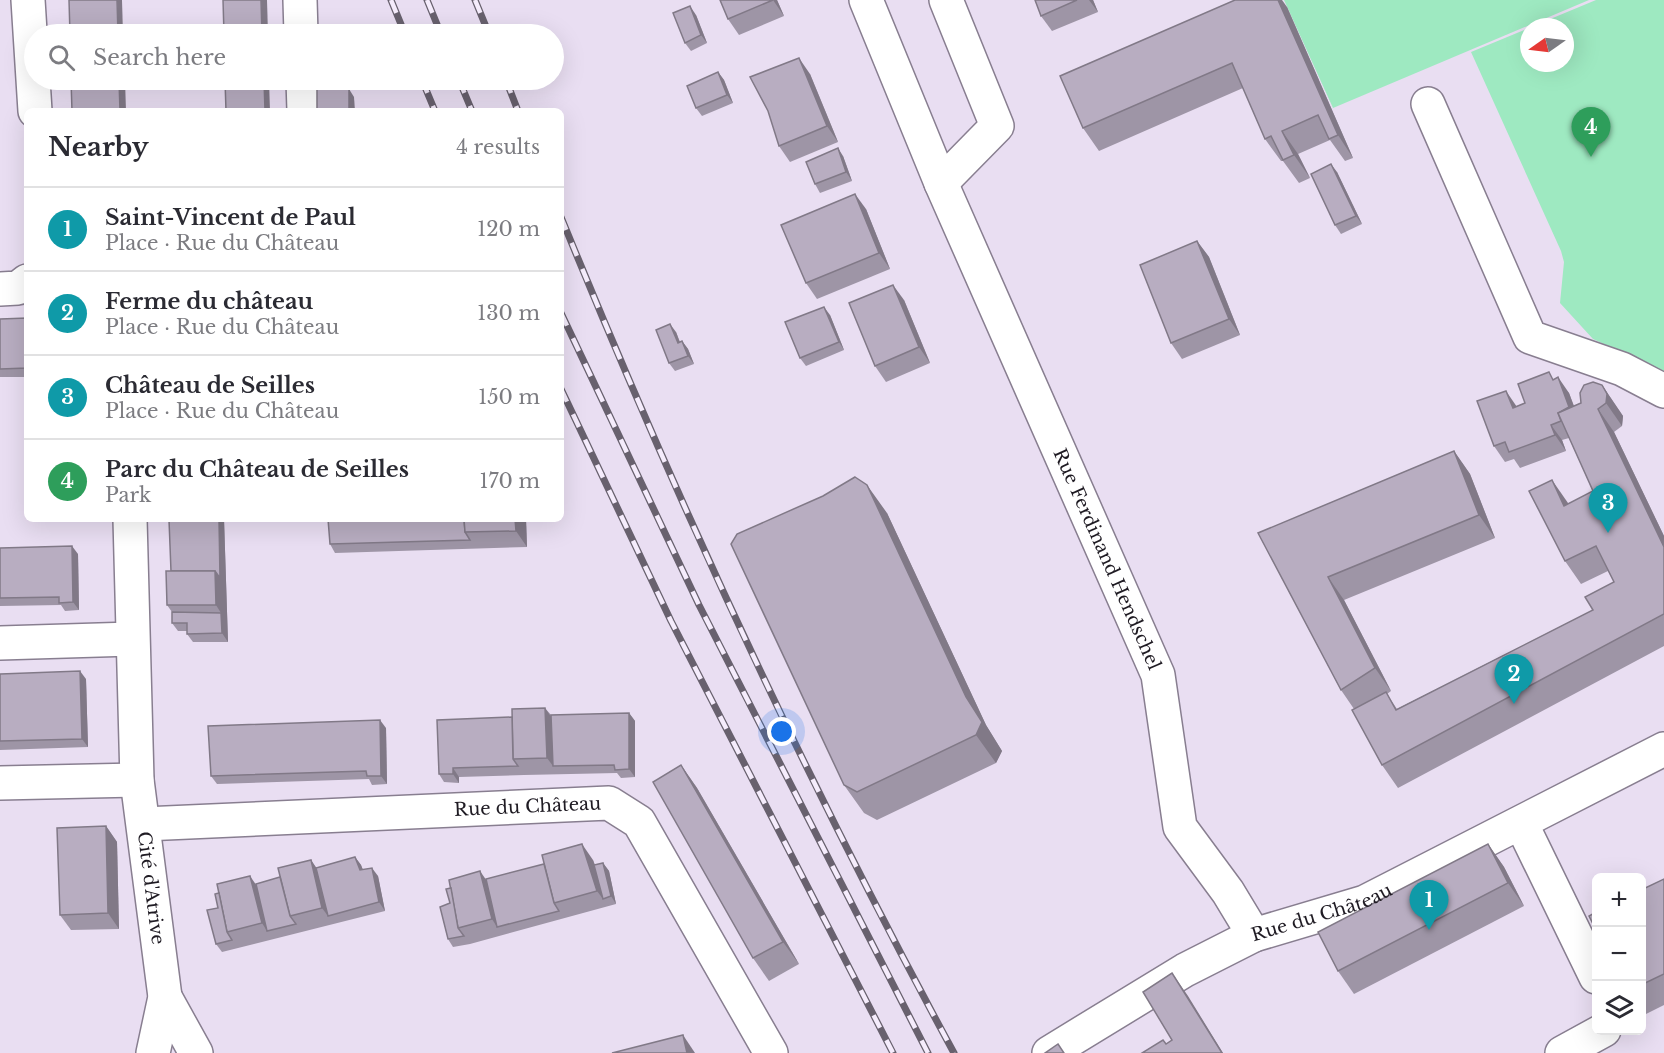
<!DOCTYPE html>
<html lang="en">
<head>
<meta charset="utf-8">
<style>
  body { margin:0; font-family:"Libre Baskerville",serif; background:#f7f7f7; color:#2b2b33 }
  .controls { position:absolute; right:18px; bottom:18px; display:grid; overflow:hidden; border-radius:9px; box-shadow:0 6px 24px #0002 }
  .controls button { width:54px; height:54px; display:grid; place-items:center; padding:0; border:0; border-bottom:2px solid #e1e1e2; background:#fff; color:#2b2b33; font:30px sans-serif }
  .compass { position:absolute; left:1520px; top:18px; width:54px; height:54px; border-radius:50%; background:#fff; box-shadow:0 6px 24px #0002; rotate:256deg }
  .you { position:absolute; left:782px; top:732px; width:21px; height:21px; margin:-15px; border:4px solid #fff; border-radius:50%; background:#1a73e8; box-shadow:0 0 0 9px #1a73e833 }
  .badge { display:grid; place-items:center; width:39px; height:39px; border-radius:50%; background:#b45309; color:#fff; font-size:20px; font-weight:700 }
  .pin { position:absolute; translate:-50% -50px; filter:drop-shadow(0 2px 3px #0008) }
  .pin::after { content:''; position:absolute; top:32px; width:21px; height:18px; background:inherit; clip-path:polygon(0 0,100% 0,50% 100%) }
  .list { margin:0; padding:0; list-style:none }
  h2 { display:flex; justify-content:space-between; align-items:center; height:78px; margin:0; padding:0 24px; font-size:26px }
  h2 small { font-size:20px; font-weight:400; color:#7c7c81 }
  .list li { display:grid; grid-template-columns:39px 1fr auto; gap:18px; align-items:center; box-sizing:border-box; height:84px; padding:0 24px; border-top:2px solid #e1e1e2 }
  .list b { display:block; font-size:22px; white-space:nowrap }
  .list p { margin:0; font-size:20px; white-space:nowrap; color:#7c7c81 }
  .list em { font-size:20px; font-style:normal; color:#7c7c81 }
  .icon { flex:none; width:33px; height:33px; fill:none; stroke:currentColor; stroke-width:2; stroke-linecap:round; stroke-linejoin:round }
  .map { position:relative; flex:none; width:1664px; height:1053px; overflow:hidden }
  .search { position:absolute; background:#fff; box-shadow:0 6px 24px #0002; left:24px; top:24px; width:540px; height:66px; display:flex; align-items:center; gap:15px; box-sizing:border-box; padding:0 21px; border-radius:33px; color:#7c7c81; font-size:22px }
  .panel { position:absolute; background:#fff; box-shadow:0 6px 24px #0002; left:24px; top:108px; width:540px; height:414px; border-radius:9px }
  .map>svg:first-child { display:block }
</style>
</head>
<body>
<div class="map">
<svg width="1664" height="1053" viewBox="0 0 1664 1053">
  <rect width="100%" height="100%" fill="#e9def2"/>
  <g fill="#9ee9c1">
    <polygon points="1284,0 1589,0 1333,108"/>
    <polygon points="1596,0 1664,0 1664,372 1593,339 1560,303 1564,262 1561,251 1471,52 1529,28 1529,63 1565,63 1565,27 1531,27"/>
  </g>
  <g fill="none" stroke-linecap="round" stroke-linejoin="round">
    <g stroke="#887e90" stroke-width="36">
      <g id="minor">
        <polyline points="28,0 35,111"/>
        <polyline points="300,0 301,34"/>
        <path id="s1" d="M 866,0 L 941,183 L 1158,675 L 1180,827 L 1228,892 L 1254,935"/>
        <polyline points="303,80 304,111"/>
        <polyline points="1428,104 1530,337 1622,369 1664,391"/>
        <polyline points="941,183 997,126 946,0"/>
        <polyline points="0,289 18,288 27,281"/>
        <path id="s2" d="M 130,519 L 137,780 L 165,997 L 153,1053"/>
        <polyline points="0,643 132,639"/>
        <polyline points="0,783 137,780"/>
        <polyline points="1521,823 1596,977"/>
        <path id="s3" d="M 144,824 L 609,803 L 639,822 L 771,1053"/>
        <polyline points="165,997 196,1053"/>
        <path id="s4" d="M 1049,1053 L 1185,970 L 1254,935 L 1365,902 L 1664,749"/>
        <polyline points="1562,1053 1604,1030"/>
      </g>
    </g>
    <use href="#minor" stroke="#fff" stroke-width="33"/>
    <g stroke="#68616e" stroke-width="7">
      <g id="rail">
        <polyline points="391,0 405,34"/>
        <polyline points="427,0 441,34"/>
        <polyline points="475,0 489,34"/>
        <polyline points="422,80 435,111"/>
        <polyline points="459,80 472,111"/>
        <polyline points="506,80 518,111"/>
        <path d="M 561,217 C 677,502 807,782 954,1053"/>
        <polyline points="561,313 699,605 928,1053"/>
        <polyline points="561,389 671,621 893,1053"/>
      </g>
    </g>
    <use href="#rail" stroke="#f5ecfc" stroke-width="4.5" stroke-dasharray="14" stroke-linecap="butt"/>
  </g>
  <g fill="#9e95a6">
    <polygon points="720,0 777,0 784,16 739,35 728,19"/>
    <polygon points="1035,0 1093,0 1098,12 1052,31 1041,16"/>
    <polygon points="1287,7 1353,158 1345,161 1330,140 1298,154 1310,178 1299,183 1283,161 1281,161 1265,139 1243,88 1099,151 1083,128"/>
    <polygon points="696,15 707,43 691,51 685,43"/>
    <polygon points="718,72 724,80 733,103 702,116 696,108"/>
    <polygon points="810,74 838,142 790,162 779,146"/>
    <polygon points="843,156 852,181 820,193 815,184"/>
    <polygon points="1337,172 1362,224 1341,234 1335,225"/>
    <polygon points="866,209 890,269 817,299 806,283"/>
    <polygon points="1197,241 1209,257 1240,335 1182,359 1171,343"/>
    <polygon points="904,300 930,363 886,382 875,366"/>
    <polygon points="830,315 844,350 806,366 800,358"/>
    <polygon points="27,318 27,377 0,377 0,319"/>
    <polygon points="676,332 680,342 682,341 688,349 694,364 675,371 669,363"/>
    <polygon points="1554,379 1569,393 1574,406 1581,403 1602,385 1623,416 1622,426 1614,432 1664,536 1664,646 1398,788 1382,765 1354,709 1341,690 1258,533 1454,451 1470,474 1495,538 1344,600 1391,691 1387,694 1397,709 1593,610 1614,582 1608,571 1581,584 1565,561 1568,504 1593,491 1569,438 1562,440 1566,451 1520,468 1514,459 1505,462 1494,446 1517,406 1525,403"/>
    <polygon points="887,513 986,725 1002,751 996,763 877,820 864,813 844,785"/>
    <polygon points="169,519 224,519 228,642 193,642 187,634 187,631 178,631 172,623 172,612 167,605 171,571"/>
    <polygon points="526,519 527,547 335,553 330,544"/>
    <polygon points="0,548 78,554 79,610 65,611 61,605 0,606"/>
    <polygon points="0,674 86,679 88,747 0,750"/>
    <polygon points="545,708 551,715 629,713 635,721 635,777 621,778 617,773 524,775 459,777 459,783 444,782 439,774 512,717"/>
    <polygon points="386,728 387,784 372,785 369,779 217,784 211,776"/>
    <polygon points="681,765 697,788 799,964 769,981 753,958"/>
    <polygon points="106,826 117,842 119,929 71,930 60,915"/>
    <polygon points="1488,844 1504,867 1524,906 1354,994 1338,971"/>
    <polygon points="355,857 361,865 363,870 378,876 385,911 222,952 216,944 218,908 256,884 280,877 311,860 316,868"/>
    <polygon points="593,860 595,865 603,863 609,871 616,904 470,944 453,947 448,939 451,888 486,879"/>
    <polygon points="1664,879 1664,1005 1644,1015 1641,1012 1641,890"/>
  </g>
  <g fill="#817987">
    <polygon points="117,0 122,0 123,34 118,34"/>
    <polygon points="261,0 267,0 268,34 262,34"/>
    <polygon points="773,0 777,0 784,16"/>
    <polygon points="1089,0 1093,0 1098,12"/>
    <polygon points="1278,0 1282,0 1287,7 1353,158 1338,135"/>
    <polygon points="690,6 696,15 707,43 701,35"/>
    <polygon points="799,58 810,74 838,142 827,126"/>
    <polygon points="718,72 724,80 733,103 727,95"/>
    <polygon points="119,80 125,80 126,111 120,111"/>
    <polygon points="264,80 269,80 270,111 265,111"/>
    <polygon points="349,89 354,97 355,111 349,111"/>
    <polygon points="1282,131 1298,154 1310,178 1294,155"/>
    <polygon points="838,148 843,156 852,181 846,172"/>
    <polygon points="1331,164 1337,172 1362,224 1356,216"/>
    <polygon points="855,194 866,209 890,269 879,253"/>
    <polygon points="1197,241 1209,257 1240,335 1229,319"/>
    <polygon points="893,285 904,300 930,363 919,347"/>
    <polygon points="824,307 830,315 844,350 839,342"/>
    <polygon points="670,324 676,332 683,351 678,343"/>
    <polygon points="682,341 688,349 694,364 688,356"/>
    <polygon points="1558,377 1569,393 1580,423 1569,407"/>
    <polygon points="1602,385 1623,416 1622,426 1606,403"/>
    <polygon points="1506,391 1517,407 1513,408"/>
    <polygon points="1598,409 1614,432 1664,536 1664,547"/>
    <polygon points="1551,425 1562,440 1566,451 1555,435"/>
    <polygon points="1454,451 1470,474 1495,538 1479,515"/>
    <polygon points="1552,480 1568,503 1580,529 1564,506"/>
    <polygon points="867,485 887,513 986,725 1002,751 996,763 976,735 966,697"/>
    <polygon points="219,519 224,519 228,642 222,633 221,613 216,605 215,571"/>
    <polygon points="515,519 526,519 527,547 516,531"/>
    <polygon points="72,546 78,554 79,610 73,602"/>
    <polygon points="1328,577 1344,600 1391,691 1375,668"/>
    <polygon points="80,671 86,679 88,747 82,739"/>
    <polygon points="545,708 556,724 553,766 547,758"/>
    <polygon points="629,713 635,721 635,777 629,769"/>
    <polygon points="380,720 386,728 387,784 381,776"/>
    <polygon points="681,765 697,788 799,964 783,942"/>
    <polygon points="453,768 459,777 459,783 453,774"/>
    <polygon points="106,826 117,842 119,929 108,913"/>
    <polygon points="582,844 593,860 606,898 603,899 597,891"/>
    <polygon points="1488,844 1504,867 1524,906 1508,883"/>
    <polygon points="355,857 361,865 366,878 360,870"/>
    <polygon points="311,860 322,876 328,916 322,908"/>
    <polygon points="603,863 609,871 616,904 611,896"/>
    <polygon points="372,868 378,876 385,911 379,902"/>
    <polygon points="480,871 491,887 497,927 492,919"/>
    <polygon points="250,876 261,892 267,931 262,923"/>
    <polygon points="1172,973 1188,996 1223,1053 1222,1053"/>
    <polygon points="683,1035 695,1053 687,1053"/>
  </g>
  <g fill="#b8adc1" stroke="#817987" stroke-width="1.5">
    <polygon points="69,0 117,0 118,34 70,34"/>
    <polygon points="223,0 261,0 262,34 224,34"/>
    <polygon points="720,0 773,0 728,19"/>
    <polygon points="1035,0 1077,0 1041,16"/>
    <polygon points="1235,0 1278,0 1338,135 1329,139 1318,115 1282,131 1294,155 1283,160 1271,136 1265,139 1232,63 1083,128 1060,76"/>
    <polygon points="690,6 701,35 685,43 673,13"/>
    <polygon points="799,58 827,126 779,146 768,111 750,77"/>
    <polygon points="718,72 727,95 696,108 687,86"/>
    <polygon points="71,80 119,80 120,111 72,111"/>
    <polygon points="225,80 264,80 265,111 226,111"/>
    <rect x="317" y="89" width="32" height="22"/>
    <polygon points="838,148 846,172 815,184 806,162"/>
    <polygon points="1331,164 1356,216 1335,225 1311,174"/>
    <polygon points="855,194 879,253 806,283 781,225"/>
    <polygon points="1197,241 1229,319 1171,343 1140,265"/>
    <polygon points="893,285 919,347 875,366 849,303"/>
    <polygon points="824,307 839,342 800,358 785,322"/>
    <polygon points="27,318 27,368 0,369 0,319"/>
    <polygon points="670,324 678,343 682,341 688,356 669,363 656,330"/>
    <polygon points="1549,372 1553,380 1558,377 1569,407 1558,413 1561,421 1551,425 1555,435 1509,452 1505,442 1494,446 1477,401 1506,391 1513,408 1525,403 1518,384"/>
    <polygon points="1593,382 1602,385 1607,394 1606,403 1598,409 1664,547 1664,614 1382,765 1352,710 1386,692 1396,710 1593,610 1585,597 1614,582 1596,546 1565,561 1529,491 1552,480 1564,506 1593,491 1558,413 1581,403 1580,393 1584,385"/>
    <polygon points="1454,451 1479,515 1328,577 1375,668 1341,690 1258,533"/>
    <polygon points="855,477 867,485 966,697 982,722 976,735 857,792 844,785 731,544 737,534 823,496"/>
    <polygon points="219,519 220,578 215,571 171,571 169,520"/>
    <polygon points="328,519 464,519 465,532 470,540 330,544"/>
    <polygon points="464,519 515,519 516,531 465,532"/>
    <polygon points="72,546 73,602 59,603 59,597 0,598 0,548"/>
    <polygon points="166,571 215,571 216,605 167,605"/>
    <polygon points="172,612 221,613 222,633 187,634 187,623 172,623"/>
    <polygon points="80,671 82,739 0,741 0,674"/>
    <polygon points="545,708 547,758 513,759 512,709"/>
    <polygon points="629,713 629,769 615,770 614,765 553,766 551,715"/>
    <polygon points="512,717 513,759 518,766 453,768 453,774 439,774 437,720"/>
    <polygon points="380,720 381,776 367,776 366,771 211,776 208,726"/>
    <polygon points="681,765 783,942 753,958 653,782"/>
    <polygon points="106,826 108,913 60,915 57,828"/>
    <polygon points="582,844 597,891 554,903 542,855"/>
    <polygon points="1488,844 1508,883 1338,971 1318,932"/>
    <polygon points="355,857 360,870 372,868 379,902 328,916 316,868"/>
    <polygon points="311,860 322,908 290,916 278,868"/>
    <polygon points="603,863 611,896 603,899 594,865"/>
    <polygon points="544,864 554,903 559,911 497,927 486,879"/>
    <polygon points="480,871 492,919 458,928 449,880"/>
    <polygon points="250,876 262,923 227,932 217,884"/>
    <polygon points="280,877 290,916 296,924 267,931 256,884"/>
    <polygon points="1664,879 1664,974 1641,985 1641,890"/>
    <polygon points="451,888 458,928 464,936 448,939 440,907 450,903 446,889"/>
    <polygon points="219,893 227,932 232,940 216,944 207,910 218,908 215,894"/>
    <polygon points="1596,912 1596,930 1589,916"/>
    <polygon points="1172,973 1222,1053 1142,1053 1163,1040 1166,1044 1172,1040 1143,992"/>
    <polygon points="683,1035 687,1053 612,1053"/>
    <polygon points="1058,1044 1064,1053 1045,1053"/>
  </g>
  <g text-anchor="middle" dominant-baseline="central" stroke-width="4.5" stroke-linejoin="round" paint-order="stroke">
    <g font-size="18" fill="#1f1b23" stroke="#f5ecfc">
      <text stroke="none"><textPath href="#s1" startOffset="609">Rue Ferdinand Hendschel</textPath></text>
      <text stroke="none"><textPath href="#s3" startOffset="384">Rue du Château</textPath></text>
      <text stroke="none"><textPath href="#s2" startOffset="370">Cité d'Atrive</textPath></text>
      <text stroke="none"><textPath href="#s4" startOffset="308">Rue du Château</textPath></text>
    </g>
  </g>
</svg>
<div class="controls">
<button>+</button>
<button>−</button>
<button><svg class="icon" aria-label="layers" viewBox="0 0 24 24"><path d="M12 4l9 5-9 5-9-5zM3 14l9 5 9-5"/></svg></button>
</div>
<svg class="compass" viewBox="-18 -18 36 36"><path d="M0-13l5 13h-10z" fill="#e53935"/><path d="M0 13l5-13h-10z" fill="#7c7c81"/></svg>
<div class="you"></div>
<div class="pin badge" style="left:1429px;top:930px;background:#0f9aa8">1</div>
<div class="pin badge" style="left:1514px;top:704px;background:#0f9aa8">2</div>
<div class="pin badge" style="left:1608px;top:533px;background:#0f9aa8">3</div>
<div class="pin badge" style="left:1591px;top:157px;background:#2e9e5b">4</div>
<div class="search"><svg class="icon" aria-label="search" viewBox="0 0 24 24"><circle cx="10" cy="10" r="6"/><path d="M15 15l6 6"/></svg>Search here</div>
<section class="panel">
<h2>Nearby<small>4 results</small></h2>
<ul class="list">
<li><span class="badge" style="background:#0f9aa8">1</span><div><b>Saint-Vincent de Paul</b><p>Place · Rue du Château</p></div><em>120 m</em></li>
<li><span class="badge" style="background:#0f9aa8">2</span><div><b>Ferme du château</b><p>Place · Rue du Château</p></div><em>130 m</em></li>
<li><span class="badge" style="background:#0f9aa8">3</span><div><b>Château de Seilles</b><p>Place · Rue du Château</p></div><em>150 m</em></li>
<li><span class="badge" style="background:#2e9e5b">4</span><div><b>Parc du Château de Seilles</b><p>Park</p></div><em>170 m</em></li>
</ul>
</section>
</div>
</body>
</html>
